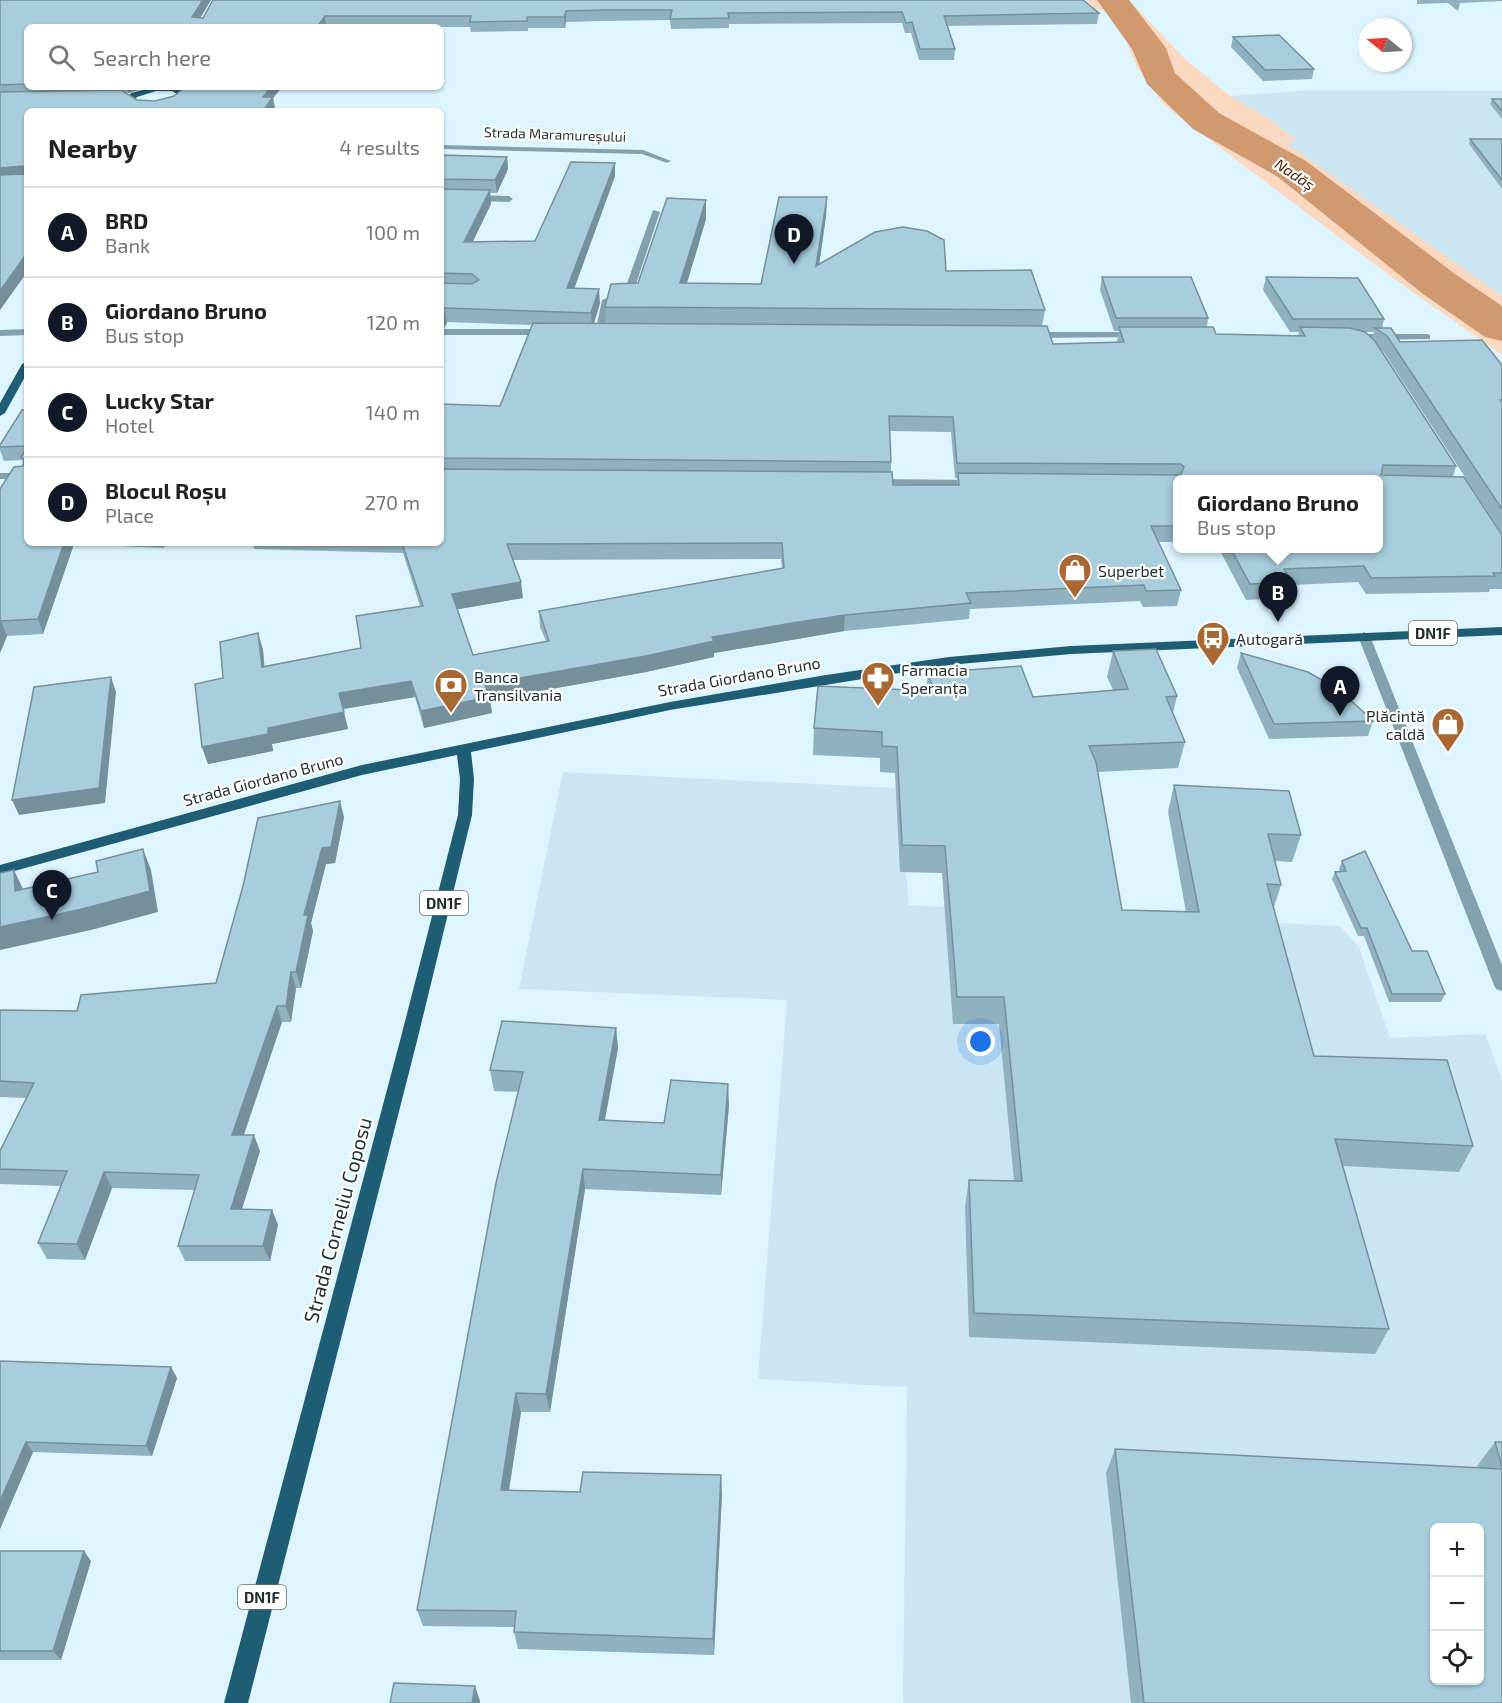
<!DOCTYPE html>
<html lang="en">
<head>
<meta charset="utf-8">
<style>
  body { margin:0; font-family:"Exo 2",sans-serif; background:#f6f6f6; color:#222 }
  .controls { position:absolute; right:18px; bottom:18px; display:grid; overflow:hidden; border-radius:9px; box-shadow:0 2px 4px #0004 }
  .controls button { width:54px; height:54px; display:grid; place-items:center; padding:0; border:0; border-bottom:2px solid #e0e0e0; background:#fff; color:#222; font:30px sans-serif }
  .compass { position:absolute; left:1358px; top:18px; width:54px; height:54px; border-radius:50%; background:#fff; box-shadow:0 2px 4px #0004; rotate:288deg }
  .you { position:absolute; left:981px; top:1042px; width:21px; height:21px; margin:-15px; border:4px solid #fff; border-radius:50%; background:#1a73e8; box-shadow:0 0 0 9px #1a73e833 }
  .badge { display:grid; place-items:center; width:39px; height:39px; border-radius:50%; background:#111827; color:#fff; font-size:20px; font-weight:700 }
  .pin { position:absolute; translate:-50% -50px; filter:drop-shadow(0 2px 3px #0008) }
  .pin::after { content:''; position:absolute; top:32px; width:21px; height:18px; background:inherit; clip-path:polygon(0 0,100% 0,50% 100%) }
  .popup { position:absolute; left:1173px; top:475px; width:210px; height:78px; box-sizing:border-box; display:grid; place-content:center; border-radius:9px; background:#fff; filter:drop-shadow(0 2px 4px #0005); font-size:20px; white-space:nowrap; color:#767676 }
  .popup b { font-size:22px; color:#222 }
  .popup::after { content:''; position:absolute; left:50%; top:100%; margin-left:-12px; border:12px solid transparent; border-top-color:#fff }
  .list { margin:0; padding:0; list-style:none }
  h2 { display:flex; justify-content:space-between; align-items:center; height:78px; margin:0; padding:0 24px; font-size:26px }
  h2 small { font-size:20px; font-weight:400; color:#767676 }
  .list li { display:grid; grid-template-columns:39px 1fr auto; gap:18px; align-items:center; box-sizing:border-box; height:90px; padding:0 24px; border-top:2px solid #e0e0e0 }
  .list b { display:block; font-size:22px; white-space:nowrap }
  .list p { margin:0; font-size:20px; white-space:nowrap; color:#767676 }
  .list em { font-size:20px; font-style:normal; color:#767676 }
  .icon { flex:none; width:33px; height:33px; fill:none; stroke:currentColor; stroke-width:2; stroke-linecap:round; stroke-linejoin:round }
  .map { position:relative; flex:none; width:1502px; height:1703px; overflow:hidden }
  .search { position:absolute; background:#fff; box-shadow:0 2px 4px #0004; left:24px; top:24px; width:420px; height:66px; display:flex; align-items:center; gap:15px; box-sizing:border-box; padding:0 21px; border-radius:9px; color:#767676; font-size:22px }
  .panel { position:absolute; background:#fff; box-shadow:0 2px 4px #0004; left:24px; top:108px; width:420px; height:438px; border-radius:9px }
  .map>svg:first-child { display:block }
</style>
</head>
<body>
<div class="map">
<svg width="1502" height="1703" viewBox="0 0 1502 1703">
  <rect width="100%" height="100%" fill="#def5ff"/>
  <g fill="#cbe6f2" fill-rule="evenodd">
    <polygon points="1314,90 1502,91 1502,296 1319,168 1285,143 1296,140 1266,117 1230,96"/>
    <path d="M 563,772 L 898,788 L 909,905 L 1340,926 L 1359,947 L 1390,1038 L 1485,1034 L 1502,1079 L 1502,1703 L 903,1703 L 907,1387 L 758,1379 L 787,1000 L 519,989 ZM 1434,1528 L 1480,1528 L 1480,1680 L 1434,1680 Z"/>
  </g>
  <polygon fill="#fbd9c1" points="1087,0 1129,0 1186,60 1230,96 1266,117 1297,141 1286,143 1502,296 1502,355 1393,278 1165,106 1137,67 1121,28 1107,10 1093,9"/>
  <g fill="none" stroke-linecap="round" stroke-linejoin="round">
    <polygon fill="#d09970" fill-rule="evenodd" points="1097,0 1129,0 1166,48 1175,73 1219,113 1306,161 1455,274 1502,306 1502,341 1485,337 1423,294 1278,177 1193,129 1147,84 1132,49"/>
    <g fill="#82a0ad" fill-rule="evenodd">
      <polygon points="441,145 643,150 671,161 667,163 642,154 441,149"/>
      <polygon points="441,194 509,196 513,199 509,202 441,200"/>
      <polygon points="653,210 660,212 633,293 626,299 611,302 603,332 595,334 602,300 624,292"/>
      <polygon points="27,329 27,335 0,336 0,330"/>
      <polygon points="441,329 549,329 554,332 549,335 441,335"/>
      <polygon points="1137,332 1142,335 1140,337 1029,338 1024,335 1029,332"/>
      <polygon points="1427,334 1430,335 1430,339 1350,340 1345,337 1350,334"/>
      <rect x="0" y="473" width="27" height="6"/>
      <polygon points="873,479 975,480 981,483 975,486 869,484 867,482"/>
      <polygon points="1364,632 1370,636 1502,965 1502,991 1496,989 1494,985 1358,636"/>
    </g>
    <g fill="#1e5d74" fill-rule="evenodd">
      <path d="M 155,87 L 174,87 L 189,95 C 174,112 143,116 126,101 L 131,93 ZM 156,91 L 172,91 L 180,96 C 168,106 148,109 134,100 L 137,97 Z"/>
      <polygon points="27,361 27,373 5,413 0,416 0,403 22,364"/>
      <polygon points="1502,627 1502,635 1071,654 949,665 670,710 471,752 474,779 472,815 418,1037 248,1703 224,1703 401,1037 458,815 460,779 457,755 362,775 0,875 0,865 362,765 670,702 826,675 949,657 1071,646"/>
    </g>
  </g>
  <g fill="#90b1bf" fill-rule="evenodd">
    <polygon points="0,0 211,0 200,18 203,18 213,0 1099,13 1097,24 947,26 955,49 954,60 919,60 911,33 905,33 902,23 729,24 729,28 671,29 670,20 602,21 566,22 565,28 528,28 528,31 471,32 470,27 27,27 27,87 148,87 125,93 137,100 155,101 174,96 182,89 178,87 282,87 273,98 275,109 27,111 27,272 0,310"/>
    <polygon points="1417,0 1502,0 1502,1 1460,3 1458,11 1448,3 1417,4"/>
    <polygon points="1233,37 1314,69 1312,79 1263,81 1231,47"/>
    <polygon points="1492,99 1502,99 1502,119 1490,104"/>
    <polygon points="1470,139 1502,139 1502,189 1469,144"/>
    <path d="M 441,155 L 507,157 L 508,169 L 497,193 L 490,193 L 491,204 L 472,242 L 535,241 L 615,163 L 615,176 L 574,289 L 600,303 L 594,324 L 606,324 L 605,307 L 638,283 L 706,219 L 687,283 L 761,284 L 827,197 L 826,216 L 819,265 L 946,271 L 1045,310 L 1042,326 L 1053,344 L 1117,342 L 1119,331 L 1114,331 L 1100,290 L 1102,277 L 1208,318 L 1207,327 L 1216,334 L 1298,336 L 1299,332 L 1290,332 L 1263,290 L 1266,277 L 1384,319 L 1382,328 L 1400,342 L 1502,365 L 1502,534 L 1383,351 L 1379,348 L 1456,466 L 1453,477 L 1502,535 L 1502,589 L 1490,589 L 1489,592 L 1366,594 L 1358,582 L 1291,585 L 1287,598 L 1246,600 L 1219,549 L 1378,549 L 1178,480 L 1178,542 L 1158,542 L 1181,590 L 1177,606 L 1143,607 L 1140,601 L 970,609 L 969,619 L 844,631 L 791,640 L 714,653 L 714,657 L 646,672 L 490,700 L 492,713 L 424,728 L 415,697 L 343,709 L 348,729 L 272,744 L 273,751 L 208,764 L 202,747 L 223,678 L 258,633 L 263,650 L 264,666 L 361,648 L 420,606 L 403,553 L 254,549 L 253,543 L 441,543 L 441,404 L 500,406 L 532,325 L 447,322 L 445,327 L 441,328 ZM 1365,332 L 1374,332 L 1372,339 ZM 890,431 L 951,432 L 955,478 L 957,478 L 957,485 L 893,485 L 891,472 L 891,462 ZM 781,559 L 782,568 L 539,611 L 540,627 L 546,641 L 473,655 L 457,609 L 523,598 L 513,560 Z"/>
    <polygon points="27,408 27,543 167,543 164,548 74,544 43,634 7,636 0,653 0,489 23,466 24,464 22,460 4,461 0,450 0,445"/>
    <polygon points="1113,651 1177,696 1173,713 1185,742 1178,768 1098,772 1122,910 1186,912 1168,812 1174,785 1301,835 1292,862 1275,861 1281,885 1274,907 1314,1056 1473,1146 1459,1172 1343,1166 1389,1329 1375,1354 969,1337 965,1206 969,1180 1014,1181 999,1024 953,1024 942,873 900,872 895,773 880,772 880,758 813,755 814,728 926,691 928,673 1033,697 1113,690 1107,677"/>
    <polygon points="1241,653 1373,721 1368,736 1269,739 1237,668"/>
    <polygon points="344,817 335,863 326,864 311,923 313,931 301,988 296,988 291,1022 282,1022 244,1135 260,1151 242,1209 272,1210 278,1225 270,1261 185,1261 178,1246 195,1190 112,1188 85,1260 47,1259 38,1243 61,1186 0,1184 0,1151 26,1098 0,1097 0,1010 77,1011 216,983"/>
    <polygon points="1342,861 1445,994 1441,1002 1389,1002 1364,936 1358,936 1332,879 1335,872 1340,872 1339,869"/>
    <polygon points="616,1028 618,1048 605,1120 664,1123 729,1105 721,1195 585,1189 550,1412 521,1412 509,1490 580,1492 722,1493 714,1655 518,1649 514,1632 514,1627 423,1626 417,1610 519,1092 494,1091 490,1070"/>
    <polygon points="0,1361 171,1367 177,1378 152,1456 33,1452 0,1529"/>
    <polygon points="1495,1442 1502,1442 1502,1703 1131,1703 1106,1473 1115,1449 1478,1468 1477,1466"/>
    <polygon points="0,1551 91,1561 61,1660 0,1660"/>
  </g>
  <g fill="#76909b">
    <polygon points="203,0 211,0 195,27 192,17"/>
    <polygon points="566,11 566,22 565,28 564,17"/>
    <polygon points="325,16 326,27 317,27"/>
    <polygon points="127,87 148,87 128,93"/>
    <polygon points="271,87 282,87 273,98 275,109 273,111 263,111 263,97"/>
    <polygon points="507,157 508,169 497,193 495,180"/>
    <polygon points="615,163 615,176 569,303 567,288"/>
    <polygon points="23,166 27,178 0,181 0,168"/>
    <polygon points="490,190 491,204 466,256 464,242"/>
    <polygon points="827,197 826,216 816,286 816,266"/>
    <polygon points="706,200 706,219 681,303 680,283"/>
    <polygon points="27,253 27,272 0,310 0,291"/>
    <polygon points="599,289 600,303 592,328 591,313"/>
    <polygon points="444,308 447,322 445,327 441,328 441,313"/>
    <polygon points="64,543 73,543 74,544 43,634 38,619"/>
    <polygon points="521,582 523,598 454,610 452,594"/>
    <polygon points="845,615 844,631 714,653 714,657 646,672 490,700 492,713 424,728 421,711 485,684 712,637"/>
    <polygon points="1,621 7,636 0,653 0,624"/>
    <polygon points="258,633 263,650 266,683 262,667"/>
    <polygon points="111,677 116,692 105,803 19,815 12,800"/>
    <polygon points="411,681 415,697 343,709 339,693"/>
    <polygon points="344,712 348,729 272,744 273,751 208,764 202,747 268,728"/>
    <polygon points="340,801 344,817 335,863 326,864 311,923 313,931 301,988 296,972 304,915 322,848"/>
    <polygon points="143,849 151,870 158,912 91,930 0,950 0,927"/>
    <polygon points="14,870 24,891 15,891"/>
    <polygon points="291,972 296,988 291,1022 286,1006"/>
    <polygon points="277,1006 282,1022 238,1151 232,1135"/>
    <polygon points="616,1028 618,1048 601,1140 599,1120"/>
    <polygon points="728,1084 729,1105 721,1195 721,1175"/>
    <polygon points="254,1135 260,1151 237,1225 231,1209"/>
    <polygon points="583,1169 585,1189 550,1412 546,1394"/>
    <polygon points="104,1172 112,1188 85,1260 77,1244"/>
    <polygon points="272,1210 278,1225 270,1261 263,1246"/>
    <polygon points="171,1367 177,1378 152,1456 146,1446"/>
    <polygon points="516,1393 521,1412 506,1508 501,1490"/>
    <polygon points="26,1442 33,1452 0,1529 0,1501"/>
    <polygon points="721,1475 722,1493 714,1655 713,1639"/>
    <polygon points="84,1551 91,1561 61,1660 53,1651"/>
    <polygon points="475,1686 480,1701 480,1703 472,1703"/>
  </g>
  <g fill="#a8cede" stroke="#76909b" stroke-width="1.5" fill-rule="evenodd">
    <polygon points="0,0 203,0 192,17 203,18 213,0 1083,0 1099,13 944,16 955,49 920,49 912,22 906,23 902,12 728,13 729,18 670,19 672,10 602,10 566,11 564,17 527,17 527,21 470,22 471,16 325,16 317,27 27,27 27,84 0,85"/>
    <polygon points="1279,35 1314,69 1265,70 1233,37"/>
    <polygon points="185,87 271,87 263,97 273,97 263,111 27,111 27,253 0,291 0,175 25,174 23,166 0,168 0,92 121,90 137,100 155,101 174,96"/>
    <polygon points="1492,99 1502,99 1502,111"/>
    <polygon points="1470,139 1502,139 1502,180"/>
    <polygon points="441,155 507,157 495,180 441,179"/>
    <polygon points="571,162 615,163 567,288 599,289 591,313 444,308 443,312 441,313 441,283 472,284 479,280 472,274 441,273 441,189 490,190 464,242 535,241"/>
    <polygon points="779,197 827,197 816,266 875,232 903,227 927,231 944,240 946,271 1031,270 1045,310 605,307 611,284 638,283 667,198 706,200 680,283 761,284"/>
    <polygon points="1102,277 1191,277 1208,318 1116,318"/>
    <polygon points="1266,277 1358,278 1384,319 1293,319"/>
    <path d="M 533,323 L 1047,326 L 1053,344 L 1124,342 L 1119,327 L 1213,327 L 1216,334 L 1305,336 L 1300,327 L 1350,328 L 1365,332 L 1375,341 L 1456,466 L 1383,465 L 1381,475 L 1464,477 L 1502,535 L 1502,573 L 1493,573 L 1495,576 L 1371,578 L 1364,566 L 1284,569 L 1291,582 L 1250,584 L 1231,549 L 1378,549 L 1378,480 L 1178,480 L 1178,526 L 1151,526 L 1181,590 L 1146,591 L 1144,585 L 966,593 L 971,603 L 845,615 L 792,623 L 712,637 L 714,641 L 646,656 L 485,684 L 489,697 L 421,711 L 411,681 L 339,693 L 344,712 L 268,728 L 268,734 L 202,747 L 195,684 L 223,678 L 220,642 L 258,633 L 262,667 L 361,648 L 356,616 L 423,606 L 402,543 L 441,543 L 441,469 L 892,472 L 893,485 L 959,485 L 958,473 L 1181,475 L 1184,467 L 1181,464 L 957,463 L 953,417 L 889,416 L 891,462 L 441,458 L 441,404 L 500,406 ZM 782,543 L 784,568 L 539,611 L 549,641 L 473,655 L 452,594 L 521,582 L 507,544 Z"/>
    <polygon points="1375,328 1391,328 1400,342 1482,340 1502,365 1502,400 1500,400 1502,402 1502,509 1387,336"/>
    <polygon points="27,408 27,446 0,447 0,445 22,410 26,410"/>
    <polygon points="27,448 27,543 64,543 38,619 1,621 0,624 0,489 14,467 23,466 24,459 21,457"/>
    <polygon points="1156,649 1177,696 1166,697 1185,742 1089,746 1096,762 1122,910 1199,912 1174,785 1289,791 1301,835 1268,834 1281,885 1267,884 1314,1056 1447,1060 1473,1146 1335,1139 1389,1329 974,1313 969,1180 1022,1181 1004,997 957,997 945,846 902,845 897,747 882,746 882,732 814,728 818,686 934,691 928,673 1021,666 1033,697 1128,689 1113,651"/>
    <polygon points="1241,653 1308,672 1341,691 1373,721 1274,724"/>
    <polygon points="111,677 99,788 12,800 34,687"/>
    <polygon points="340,801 331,847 322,848 304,915 308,915 296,972 291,972 286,1006 277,1006 232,1135 254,1135 231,1209 272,1210 263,1246 178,1246 199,1175 104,1172 77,1244 38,1243 67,1171 0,1169 0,1151 34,1083 0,1081 0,1010 77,1011 81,995 216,983 243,886 258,818"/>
    <polygon points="143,849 150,891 82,909 0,927 0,873 14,870 15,891 98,872 96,861"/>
    <polygon points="1365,851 1412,951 1427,951 1445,994 1392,994 1367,928 1361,928 1335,872 1346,871 1342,861"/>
    <polygon points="502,1021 616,1028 599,1120 664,1123 671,1080 728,1084 721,1175 583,1169 546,1394 516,1393 501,1490 580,1492 583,1472 721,1475 713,1639 514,1632 516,1611 417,1610 496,1183 523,1072 490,1070"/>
    <polygon points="0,1361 171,1367 146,1446 26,1442 0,1501"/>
    <polygon points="1495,1442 1502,1442 1502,1467"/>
    <path d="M 1115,1449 L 1502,1469 L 1502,1703 L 1144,1703 ZM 1434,1527 L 1479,1527 L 1479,1680 L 1434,1680 Z"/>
    <polygon points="0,1551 84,1551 53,1651 0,1651"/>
    <polygon points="394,1683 475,1686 472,1703 390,1703"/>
  </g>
  <defs>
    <g id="shop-pin" transform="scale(1.725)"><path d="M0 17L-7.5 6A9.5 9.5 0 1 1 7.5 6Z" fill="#a96832" stroke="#fff"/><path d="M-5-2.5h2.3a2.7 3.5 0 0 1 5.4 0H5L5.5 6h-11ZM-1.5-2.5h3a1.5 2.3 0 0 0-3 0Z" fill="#fff"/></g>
    <g id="bus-pin" transform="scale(1.725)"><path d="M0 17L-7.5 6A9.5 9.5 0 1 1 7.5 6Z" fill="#a96832" stroke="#fff"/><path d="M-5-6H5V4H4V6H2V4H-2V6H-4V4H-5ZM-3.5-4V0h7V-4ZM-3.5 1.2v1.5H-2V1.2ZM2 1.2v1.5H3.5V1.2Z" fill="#fff"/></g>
    <g id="pharmacy-pin" transform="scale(1.725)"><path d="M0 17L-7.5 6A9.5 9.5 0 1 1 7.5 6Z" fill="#a96832" stroke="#fff"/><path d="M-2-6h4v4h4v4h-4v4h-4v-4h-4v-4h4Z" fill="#fff"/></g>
    <g id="bank-pin" transform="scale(1.725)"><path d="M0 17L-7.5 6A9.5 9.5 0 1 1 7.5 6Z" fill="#a96832" stroke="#fff"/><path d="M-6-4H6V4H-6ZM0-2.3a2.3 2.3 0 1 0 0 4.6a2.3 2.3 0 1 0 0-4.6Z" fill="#fff"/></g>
  </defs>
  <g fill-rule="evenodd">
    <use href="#shop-pin" x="1075" y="570"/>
    <use href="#bus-pin" x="1213" y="638"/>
    <use href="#pharmacy-pin" x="878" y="678"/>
    <use href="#bank-pin" x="451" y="685"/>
    <use href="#shop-pin" x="1448" y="724"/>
  </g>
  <g text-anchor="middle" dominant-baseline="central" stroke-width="4.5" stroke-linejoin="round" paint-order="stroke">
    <g font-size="14" fill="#1f2e34" stroke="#fff">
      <text transform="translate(555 134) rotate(2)">Strada Maramureșului</text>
    </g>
    <g font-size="15" font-style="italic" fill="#492504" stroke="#fff">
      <text transform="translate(1295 174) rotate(34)">Nadăș</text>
    </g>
    <g fill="#fff" stroke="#626d71" stroke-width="1.5">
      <rect x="1409" y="621" width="48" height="24" rx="4.5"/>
      <rect x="420" y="891" width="48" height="24" rx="4.5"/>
      <rect x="238" y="1585" width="48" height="24" rx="4.5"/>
    </g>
    <g font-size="15" font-weight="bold" fill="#1f2e34">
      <text x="1433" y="633">DN1F</text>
      <text x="444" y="903">DN1F</text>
      <text x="262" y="1597">DN1F</text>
    </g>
    <g font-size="16" fill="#1f2e34" stroke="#fff" text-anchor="start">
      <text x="1098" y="570">Superbet</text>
      <text x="1236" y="638">Autogară</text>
      <text x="901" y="669">Farmacia<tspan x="901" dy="18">Speranța</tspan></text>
      <text x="474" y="676">Banca<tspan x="474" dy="18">Transilvania</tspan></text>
      <text x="1425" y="715" text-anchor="end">Plăcintă<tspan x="1425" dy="18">caldă</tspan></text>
    </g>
    <g font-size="16" fill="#1f2e34" stroke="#fff">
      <text transform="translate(739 676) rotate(-10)">Strada Giordano Bruno</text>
      <text transform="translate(263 779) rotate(-15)">Strada Giordano Bruno</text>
    </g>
    <g font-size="20" fill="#1f2e34" stroke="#fff">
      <text transform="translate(337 1220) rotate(-75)">Strada Corneliu Coposu</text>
    </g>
  </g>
</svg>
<div class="controls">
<button>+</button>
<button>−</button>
<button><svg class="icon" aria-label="locate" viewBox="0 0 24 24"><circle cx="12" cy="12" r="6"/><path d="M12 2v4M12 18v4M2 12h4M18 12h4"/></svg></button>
</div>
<svg class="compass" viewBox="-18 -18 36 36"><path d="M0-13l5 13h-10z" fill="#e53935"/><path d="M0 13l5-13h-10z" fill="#767676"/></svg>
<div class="you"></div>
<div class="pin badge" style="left:1340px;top:716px">A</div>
<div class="pin badge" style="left:1278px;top:622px">B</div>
<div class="popup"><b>Giordano Bruno</b>Bus stop</div>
<div class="pin badge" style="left:52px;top:920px">C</div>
<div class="pin badge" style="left:794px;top:264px">D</div>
<div class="search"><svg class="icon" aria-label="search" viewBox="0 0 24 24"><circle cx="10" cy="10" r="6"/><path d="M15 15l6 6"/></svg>Search here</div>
<section class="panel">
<h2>Nearby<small>4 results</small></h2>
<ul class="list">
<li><span class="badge">A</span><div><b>BRD</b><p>Bank</p></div><em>100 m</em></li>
<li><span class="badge">B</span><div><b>Giordano Bruno</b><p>Bus stop</p></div><em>120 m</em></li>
<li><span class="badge">C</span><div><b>Lucky Star</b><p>Hotel</p></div><em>140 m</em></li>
<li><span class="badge">D</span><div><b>Blocul Roșu</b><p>Place</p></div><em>270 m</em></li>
</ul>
</section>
</div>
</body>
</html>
